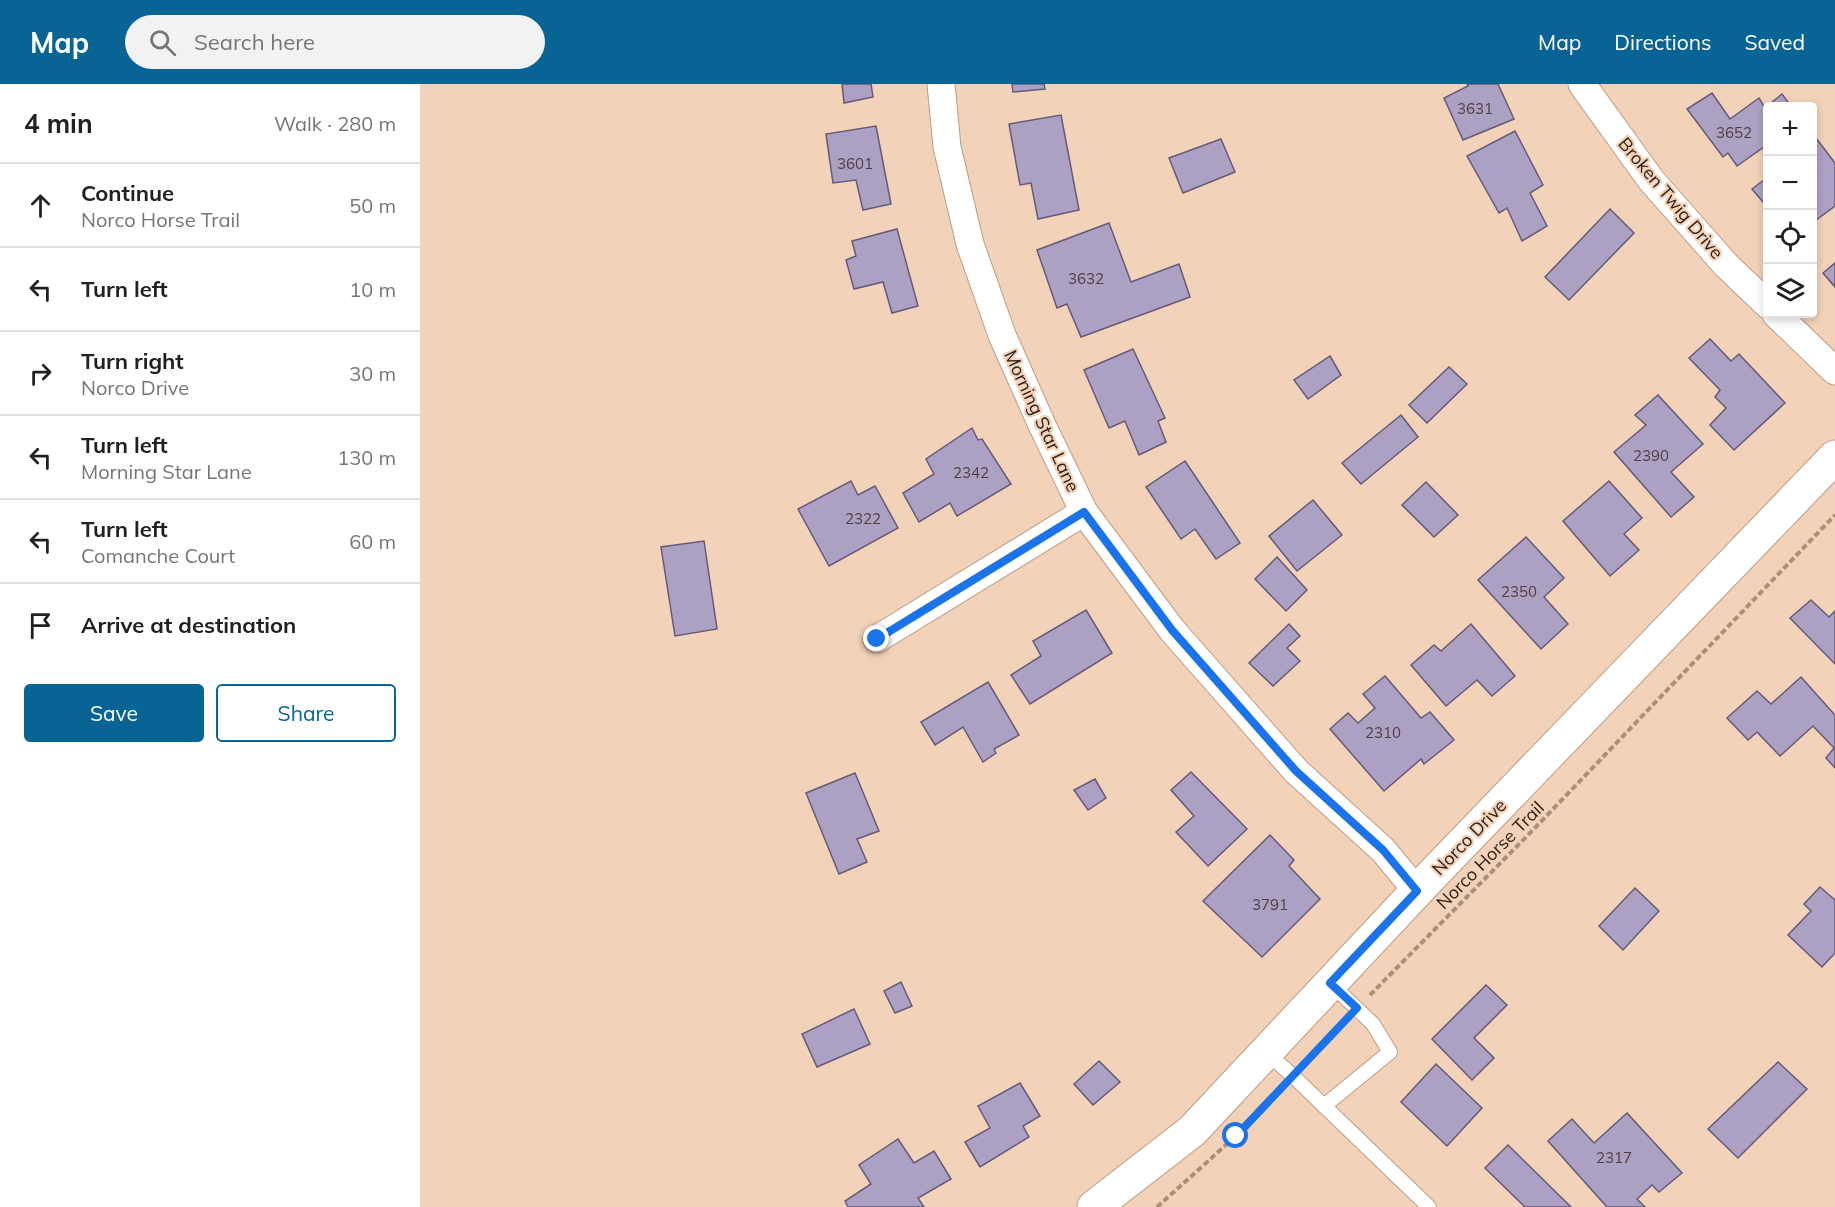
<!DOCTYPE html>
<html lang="en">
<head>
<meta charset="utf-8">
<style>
  body { margin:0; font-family:Mulish,sans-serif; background:#f2f2f2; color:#202124 }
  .controls { position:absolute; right:18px; top:18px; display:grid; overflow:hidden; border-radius:6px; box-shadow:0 3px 9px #0003 }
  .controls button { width:54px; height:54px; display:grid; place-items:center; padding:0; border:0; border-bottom:2px solid #e0e0e0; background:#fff; color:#202124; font:30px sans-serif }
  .stop { position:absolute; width:18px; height:18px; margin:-14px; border:4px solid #1a73e8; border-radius:50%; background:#fff }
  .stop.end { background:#1a73e8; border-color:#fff; box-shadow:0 2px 6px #0008 }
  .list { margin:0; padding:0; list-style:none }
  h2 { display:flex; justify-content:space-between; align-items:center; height:78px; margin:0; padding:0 24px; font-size:26px }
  h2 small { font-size:20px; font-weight:400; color:#757577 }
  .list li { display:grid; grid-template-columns:39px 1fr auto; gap:18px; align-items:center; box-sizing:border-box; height:84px; padding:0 24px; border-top:2px solid #e0e0e0 }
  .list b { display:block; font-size:22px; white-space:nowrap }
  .list p { margin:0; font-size:20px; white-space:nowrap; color:#757577 }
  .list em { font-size:20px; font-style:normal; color:#757577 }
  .actions { display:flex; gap:12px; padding:18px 24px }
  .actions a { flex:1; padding:14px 0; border:2px solid #086494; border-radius:6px; text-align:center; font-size:21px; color:#086494 }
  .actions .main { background:#086494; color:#fff }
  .icon { flex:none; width:33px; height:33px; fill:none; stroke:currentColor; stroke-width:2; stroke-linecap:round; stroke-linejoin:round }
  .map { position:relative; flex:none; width:1415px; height:1123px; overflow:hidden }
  header { display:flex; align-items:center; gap:36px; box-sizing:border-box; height:84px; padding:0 30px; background:#086494; color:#fff }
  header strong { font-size:28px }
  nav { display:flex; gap:33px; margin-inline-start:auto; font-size:21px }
  .search { width:420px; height:54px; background:#f2f2f2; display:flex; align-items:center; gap:15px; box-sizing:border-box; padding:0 21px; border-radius:33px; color:#757577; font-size:22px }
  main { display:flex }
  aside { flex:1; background:#fff }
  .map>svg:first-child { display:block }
</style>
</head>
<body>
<header>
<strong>Map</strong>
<div class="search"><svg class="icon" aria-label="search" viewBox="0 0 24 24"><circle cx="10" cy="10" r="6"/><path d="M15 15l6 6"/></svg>Search here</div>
<nav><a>Map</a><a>Directions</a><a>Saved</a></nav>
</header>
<main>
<aside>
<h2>4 min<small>Walk · 280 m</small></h2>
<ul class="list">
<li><svg class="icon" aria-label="ahead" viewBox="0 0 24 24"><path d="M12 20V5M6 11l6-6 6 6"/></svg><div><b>Continue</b><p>Norco Horse Trail</p></div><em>50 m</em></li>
<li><svg class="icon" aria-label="left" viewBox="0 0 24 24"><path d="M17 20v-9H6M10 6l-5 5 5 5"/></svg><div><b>Turn left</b></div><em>10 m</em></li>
<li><svg class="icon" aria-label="right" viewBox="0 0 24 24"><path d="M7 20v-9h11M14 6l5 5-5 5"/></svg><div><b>Turn right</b><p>Norco Drive</p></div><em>30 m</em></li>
<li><svg class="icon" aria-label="left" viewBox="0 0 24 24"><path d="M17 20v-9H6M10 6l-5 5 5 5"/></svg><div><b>Turn left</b><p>Morning Star Lane</p></div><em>130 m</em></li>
<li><svg class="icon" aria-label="left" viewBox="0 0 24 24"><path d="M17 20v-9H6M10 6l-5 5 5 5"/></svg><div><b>Turn left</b><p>Comanche Court</p></div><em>60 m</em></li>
<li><svg class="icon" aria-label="arrive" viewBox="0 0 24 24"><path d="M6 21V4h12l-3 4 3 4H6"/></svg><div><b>Arrive at destination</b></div></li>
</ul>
<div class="actions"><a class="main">Save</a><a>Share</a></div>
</aside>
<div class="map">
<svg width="1415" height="1123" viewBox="0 0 1415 1123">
  <rect width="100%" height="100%" fill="#f2d2b8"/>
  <g fill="#aca1c3" stroke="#645a78" stroke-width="1.5">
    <polygon points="422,0 451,0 453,13 424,19"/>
    <polygon points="592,0 624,0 625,5 593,8"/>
    <polygon points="1047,0 1078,0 1094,35 1043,56 1024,14 1048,2"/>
    <polygon points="1292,9 1310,35 1339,14 1345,24 1362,10 1371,22 1348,22 1348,60 1317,82 1308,69 1303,73 1267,25"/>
    <polygon points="641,31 659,126 618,135 611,99 600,101 589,40"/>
    <polygon points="456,42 471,120 443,126 436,96 413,99 406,50"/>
    <polygon points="1095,47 1123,101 1110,109 1127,142 1102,157 1087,124 1079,129 1047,72"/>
    <polygon points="1396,54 1415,79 1415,122 1392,139 1392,57"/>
    <polygon points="801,55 815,88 763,109 749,74"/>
    <polygon points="1348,93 1348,124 1332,105"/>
    <polygon points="1190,125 1214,149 1149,216 1125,193"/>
    <polygon points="689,139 711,198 759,180 770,213 661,253 647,220 637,224 617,166"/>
    <polygon points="477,145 498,222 472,229 463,198 434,205 426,176 436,172 432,157"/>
    <polygon points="1415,179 1415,203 1403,189"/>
    <polygon points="1290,255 1311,277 1319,270 1365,319 1314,366 1290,341 1306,324 1295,313 1300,306 1269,274"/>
    <polygon points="713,265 745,334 738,337 746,358 719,371 705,337 689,344 664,286"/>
    <polygon points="910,272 921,291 888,315 874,296"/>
    <polygon points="1029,283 1047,300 1007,339 989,321"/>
    <polygon points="1238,311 1283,360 1251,388 1274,413 1251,433 1194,368 1226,341 1215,331"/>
    <polygon points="981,331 998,353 941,400 922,379"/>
    <polygon points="552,344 558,356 562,355 591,400 537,432 530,419 499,438 483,409 514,390 506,375"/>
    <polygon points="765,377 820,459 796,475 775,445 761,455 726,403"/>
    <polygon points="431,397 438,411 455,402 478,444 409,482 378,425"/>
    <polygon points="1189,397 1222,434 1204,450 1219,466 1190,492 1143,437"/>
    <polygon points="1006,398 1038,431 1014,453 982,421"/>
    <polygon points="893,416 922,451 877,487 849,452"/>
    <polygon points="1106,453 1144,494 1124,513 1148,540 1121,565 1058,496"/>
    <polygon points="284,457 297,545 255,552 241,463"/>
    <polygon points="857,473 887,506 866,527 835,495"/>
    <polygon points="1391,516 1409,533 1415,527 1415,580 1370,534"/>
    <polygon points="666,526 692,569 610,620 591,591 621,572 613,557"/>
    <polygon points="869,540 880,552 867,564 880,577 853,602 829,579"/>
    <polygon points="1051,540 1095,592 1072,612 1057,596 1026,622 991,581 1014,561 1021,567"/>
    <polygon points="965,592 1001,634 1010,628 1034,656 1004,680 1001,675 964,707 910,645 928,629 938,639 955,624 943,610"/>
    <polygon points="1381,593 1415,631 1415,684 1406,674 1414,664 1393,642 1360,672 1337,648 1328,656 1307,634 1337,607 1351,620"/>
    <polygon points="568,598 599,651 574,665 576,669 563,678 543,643 515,661 501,638"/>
    <polygon points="771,688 827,745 788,782 756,748 774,732 751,706"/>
    <polygon points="435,689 459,747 437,755 447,778 419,790 386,709"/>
    <polygon points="675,695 686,714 668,726 654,706"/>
    <polygon points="850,751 874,776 869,782 900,815 842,873 783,817"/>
    <polygon points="1400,803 1415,816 1415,869 1402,883 1368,851 1391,827 1384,820"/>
    <polygon points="1215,804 1239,827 1203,866 1179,842"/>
    <polygon points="481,898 492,922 475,929 464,907"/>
    <polygon points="1066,901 1087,921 1054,954 1074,974 1052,996 1012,955"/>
    <polygon points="434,925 450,960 397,983 382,950"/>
    <polygon points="679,977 700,998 673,1021 654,1000"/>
    <polygon points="1358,978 1387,1005 1318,1074 1288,1045"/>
    <polygon points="1016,980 1062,1024 1027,1062 981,1018"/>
    <polygon points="600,999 620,1032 603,1042 609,1053 560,1083 545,1058 570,1044 558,1022"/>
    <polygon points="1207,1029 1262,1089 1239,1108 1232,1101 1217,1115 1225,1123 1187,1123 1128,1057 1152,1035 1174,1059"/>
    <polygon points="478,1055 494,1079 514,1067 531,1095 498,1114 504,1123 428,1123 425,1117 451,1100 439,1081"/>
    <polygon points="1088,1061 1151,1123 1105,1123 1065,1084"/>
  </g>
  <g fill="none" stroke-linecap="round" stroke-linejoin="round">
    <g stroke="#bc9d85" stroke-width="16">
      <g id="service">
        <polyline points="846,968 873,992 1009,1123"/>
        <polyline points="904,1022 970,968 953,940 910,899"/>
      </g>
    </g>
    <g stroke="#bc9d85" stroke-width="29">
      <g id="minor">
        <polyline points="521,0 527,63 550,160 582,251 622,341 664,428 752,546 876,687 963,766 997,807"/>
        <polyline points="1162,0 1231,96 1306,181 1348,221"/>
        <polyline points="1356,230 1415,287"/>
        <polyline points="457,555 664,428"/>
      </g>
    </g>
    <g stroke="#bc9d85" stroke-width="35">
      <polyline id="secondary" points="674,1123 772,1047 1013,790 1415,373"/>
    </g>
    <g stroke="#a8907c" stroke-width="4" stroke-dasharray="6 3" stroke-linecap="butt">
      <polyline points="950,911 1112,747 1415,431"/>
      <polyline points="886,978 924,938"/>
      <polyline points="737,1123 816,1052 860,1005"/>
    </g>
    <use href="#service" stroke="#fff" stroke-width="14"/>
    <use href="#minor" stroke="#fff" stroke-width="27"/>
    <use href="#secondary" stroke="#fff" stroke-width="33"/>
  </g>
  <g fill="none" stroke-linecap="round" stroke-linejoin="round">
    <polyline stroke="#1a73e8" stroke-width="8" points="457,555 664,428 752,546 876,687 963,766 997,807 910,899 937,924 816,1052"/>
  </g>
  <g text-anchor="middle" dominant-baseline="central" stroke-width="4.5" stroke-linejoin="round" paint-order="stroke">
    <g font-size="15" fill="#4c4042">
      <text x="1055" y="24">3631</text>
      <text x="1314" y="48">3652</text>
      <text x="435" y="79">3601</text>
      <text x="666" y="194">3632</text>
      <text x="1231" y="371">2390</text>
      <text x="551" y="388">2342</text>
      <text x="443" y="434">2322</text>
      <text x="1099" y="507">2350</text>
      <text x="963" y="648">2310</text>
      <text x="850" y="820">3791</text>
      <text x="1194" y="1073">2317</text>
    </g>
    <g font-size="18" fill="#2c2017" stroke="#f2d2b8">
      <text transform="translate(1251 114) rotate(50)">Broken Twig Drive</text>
      <text transform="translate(622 337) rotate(65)">Morning Star Lane</text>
      <text transform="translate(1049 753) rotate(-46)">Norco Drive</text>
      <text transform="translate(1070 771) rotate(-45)">Norco Horse Trail</text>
    </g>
  </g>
</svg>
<div class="controls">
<button>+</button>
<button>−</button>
<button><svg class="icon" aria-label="locate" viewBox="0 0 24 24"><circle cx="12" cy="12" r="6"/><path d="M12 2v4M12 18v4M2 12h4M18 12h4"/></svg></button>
<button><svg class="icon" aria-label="layers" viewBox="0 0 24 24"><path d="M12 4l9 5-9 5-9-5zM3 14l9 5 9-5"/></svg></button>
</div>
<div class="stop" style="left:816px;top:1052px"></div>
<div class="stop end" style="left:457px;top:555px"></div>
</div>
</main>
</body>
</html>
